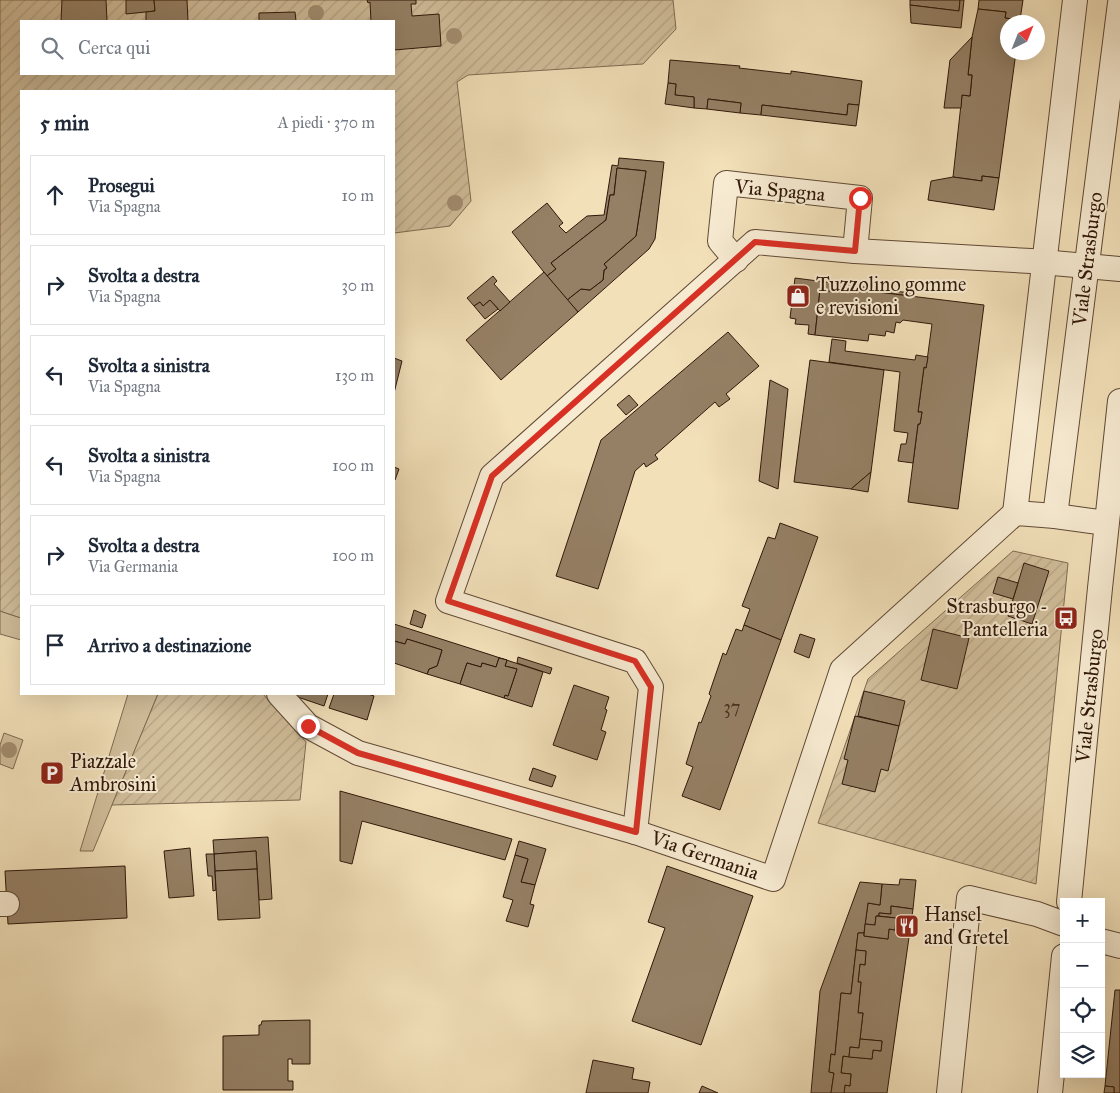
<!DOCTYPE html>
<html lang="it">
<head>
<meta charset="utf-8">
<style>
  body { margin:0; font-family:"IM FELL Great Primer",serif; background:#f6f6f7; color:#1f2937 }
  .controls { position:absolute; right:15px; bottom:15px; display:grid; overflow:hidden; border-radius:0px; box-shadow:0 5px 20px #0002 }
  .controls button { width:45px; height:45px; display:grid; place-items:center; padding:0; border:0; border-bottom:1px solid #e0e1e3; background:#fff; color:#1f2937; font:25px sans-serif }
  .compass { position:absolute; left:1000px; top:15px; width:45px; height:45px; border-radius:50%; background:#fff; box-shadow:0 5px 20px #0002; rotate:43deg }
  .stop { position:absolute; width:15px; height:15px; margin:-11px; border:4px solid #d93025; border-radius:50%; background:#fff }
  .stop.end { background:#d93025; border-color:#fff; box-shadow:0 1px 5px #0008 }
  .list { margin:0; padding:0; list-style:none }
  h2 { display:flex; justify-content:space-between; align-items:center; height:65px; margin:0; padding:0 20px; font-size:21px }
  h2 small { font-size:16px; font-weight:400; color:#747a83 }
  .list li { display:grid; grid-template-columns:32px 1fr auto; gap:15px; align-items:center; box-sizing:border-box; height:80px; margin:0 10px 10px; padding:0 10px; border:1px solid #e0e1e3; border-radius:0px }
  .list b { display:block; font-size:19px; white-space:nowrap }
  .list p { margin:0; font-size:16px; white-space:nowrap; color:#747a83 }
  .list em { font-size:16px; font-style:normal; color:#747a83 }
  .icon { flex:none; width:28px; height:28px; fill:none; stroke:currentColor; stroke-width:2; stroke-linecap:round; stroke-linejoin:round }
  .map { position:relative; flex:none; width:1120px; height:1093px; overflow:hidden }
  .search { position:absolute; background:#fff; box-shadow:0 5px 20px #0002; left:20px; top:20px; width:375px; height:55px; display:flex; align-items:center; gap:12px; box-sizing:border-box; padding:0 18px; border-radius:0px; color:#747a83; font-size:19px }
  .panel { position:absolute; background:#fff; box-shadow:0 5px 20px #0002; left:20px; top:90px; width:375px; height:605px; border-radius:0px }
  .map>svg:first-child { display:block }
</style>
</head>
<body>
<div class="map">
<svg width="1120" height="1093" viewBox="0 0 1120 1093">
  <defs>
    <pattern id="garden-furrows" width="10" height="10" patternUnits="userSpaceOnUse" patternTransform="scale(1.25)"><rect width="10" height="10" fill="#d1be9b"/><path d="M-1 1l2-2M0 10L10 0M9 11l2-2" fill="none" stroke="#b4a384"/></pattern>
  </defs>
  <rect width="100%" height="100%" fill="#f2e0b9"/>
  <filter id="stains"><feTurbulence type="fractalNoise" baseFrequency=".004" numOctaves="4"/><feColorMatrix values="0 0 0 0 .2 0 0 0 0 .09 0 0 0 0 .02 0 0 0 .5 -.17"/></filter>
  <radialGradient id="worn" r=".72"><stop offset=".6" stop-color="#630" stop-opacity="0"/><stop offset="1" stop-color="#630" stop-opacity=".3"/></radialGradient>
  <g fill="#d1be9b" stroke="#806a52">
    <polygon points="0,611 21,618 21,640 0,634"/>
    <polygon points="128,694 158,694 93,851 80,851"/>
    <polygon points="4,733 23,740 13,769 0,764 0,745"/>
  </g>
  <g fill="url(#garden-furrows)" stroke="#806a52" fill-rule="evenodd">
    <path d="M 0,0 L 673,0 L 676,29 L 643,64 L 468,75 L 457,82 L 471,201 L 450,226 L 394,233 L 394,91 L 21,91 L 21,618 L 0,611 ZM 21,21 L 394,21 L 394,74 L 21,74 Z"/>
    <polygon points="1013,551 1068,563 1036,884 818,823 868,679"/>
    <polygon points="158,694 263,694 306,742 300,800 112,805"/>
  </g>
  <g fill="#958065" stroke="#301709">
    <polygon points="62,0 106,0 107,21 61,21"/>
    <polygon points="126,0 154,0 155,11 126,14"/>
    <polygon points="154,0 187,0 188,21 146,21 146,12 155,11"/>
    <polygon points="367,0 416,0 416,4 411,4 412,16 439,14 441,46 394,50 394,21 371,21 370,2 368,3"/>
    <polygon points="910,0 960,0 959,11 910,5"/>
    <polygon points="960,0 964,0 961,28 911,23 910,5 959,11"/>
    <polygon points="979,0 1023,0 1020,20 1005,18 1006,12 978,9"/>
    <polygon points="978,9 1006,12 1005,18 1020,20 1020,22 1008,22 1008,52 1016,52 999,178 982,176 982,181 953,177 962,95 970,96 972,75 968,75 972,37"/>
    <polygon points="295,12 296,21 259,21 259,13"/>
    <polygon points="972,37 968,75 972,75 970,96 962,95 961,108 944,108 950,60"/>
    <polygon points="670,60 740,66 739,68 791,74 791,71 862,81 859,105 848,104 847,115 762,105 761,115 740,113 741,103 708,99 707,109 694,108 694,97 675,95 676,84 668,83"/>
    <polygon points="668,83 676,84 675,95 694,97 694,108 665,104"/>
    <polygon points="708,99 741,103 740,113 707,109"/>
    <polygon points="848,104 859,105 856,126 761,115 762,105 847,115"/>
    <polygon points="619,158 664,162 655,239 649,249 578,312 567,300 581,289 590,290 603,280 604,270 607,268 604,264 636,236 646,171 617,168 614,195 610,195 606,220 551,263 556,269 547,276 512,232 547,203 563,223 559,226 566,233 587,216 604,215 612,165 618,166"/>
    <polygon points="617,168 646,171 636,236 604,264 607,268 604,270 603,280 590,290 581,289 567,300 547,276 556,269 551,263 606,220 610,195 614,195"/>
    <polygon points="982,176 999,178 994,210 928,200 931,181 953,177 982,181"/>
    <polygon points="544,272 578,312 501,380 466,340"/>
    <polygon points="493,276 497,281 494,284 510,302 500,311 490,300 483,306 480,302 474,306 467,298"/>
    <polygon points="795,278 910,293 910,296 836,287 836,292 820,290 815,335 808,334 809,325 795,324 796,319 790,318"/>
    <polygon points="836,287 984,305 958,509 908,502 918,424 920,424 922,412 918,412 924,367 926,368 932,324 903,320 900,323 896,322 894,333 886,331 885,336 869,334 868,341 815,335 820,290 836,292"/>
    <polygon points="490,300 498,309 485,319 474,306 480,302 483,306"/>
    <polygon points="728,332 759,366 726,394 730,399 719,407 715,402 655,455 658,459 646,467 644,463 635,471 598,589 556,576 601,440"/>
    <polygon points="832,339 846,341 845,351 915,360 916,355 928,357 926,368 924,367 918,412 922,412 920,424 918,424 913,463 898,461 901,444 906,444 908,433 894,431 900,372 829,362"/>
    <polygon points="394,358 402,361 394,393"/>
    <polygon points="810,360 884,370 871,472 851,489 794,482"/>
    <polygon points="770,380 788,389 778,489 759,481"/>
    <polygon points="629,395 638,405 626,415 617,405"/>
    <polygon points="394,467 399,469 395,480 394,480"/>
    <polygon points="871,472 868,492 851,489"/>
    <polygon points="780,523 818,537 781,640 744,625 750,609 742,606 768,537 775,539"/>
    <polygon points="1024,563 1049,571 1032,624 1008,616"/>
    <polygon points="998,577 1018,583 1013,599 993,593"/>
    <polygon points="414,610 426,615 422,628 410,624"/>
    <polygon points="394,624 488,654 543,672 532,707 504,698 505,695 508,696 517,669 505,666 507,660 499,658 496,667 482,663 481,667 467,663 460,684 427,674 429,669 437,666 442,650 407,639 405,644 394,641"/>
    <polygon points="744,625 781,640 720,810 682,796 693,767 686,764 699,722 701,723 711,696 709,694 723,653 726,655 736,629 742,631"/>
    <polygon points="933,629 969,638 957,689 921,680"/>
    <polygon points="800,634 815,639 809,658 794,652"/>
    <polygon points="407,639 442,650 437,666 429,669 427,674 394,663 394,641 405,644"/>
    <polygon points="518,657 552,668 550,674 517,663"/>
    <polygon points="499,658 507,660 505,666 517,669 508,696 505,695 504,698 460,684 467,663 481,667 482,663 496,667"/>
    <polygon points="574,685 609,697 605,709 607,710 601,730 606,732 597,760 553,745"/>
    <polygon points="864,691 905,701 899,726 858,716"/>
    <polygon points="289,694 328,694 324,706"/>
    <polygon points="334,694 368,694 374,696 367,720 329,708"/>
    <polygon points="855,716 899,726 888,771 881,769 875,792 842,784 848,760 844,759"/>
    <polygon points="533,768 556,776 552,787 529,780"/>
    <polygon points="340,791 512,839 505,860 362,821 352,864 340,861"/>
    <polygon points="268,837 272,899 259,900 256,851 214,854 213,840"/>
    <polygon points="519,841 546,849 535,885 521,882 528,859 515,855"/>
    <polygon points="190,848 194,896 169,898 164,851"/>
    <polygon points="256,851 257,869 215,871 214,854"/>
    <polygon points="206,854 214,854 216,890 213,891 212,876 208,876"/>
    <polygon points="515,855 528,859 521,882 535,885 530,904 534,905 528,927 506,921 513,900 503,897"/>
    <polygon points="125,866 127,918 8,924 5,871"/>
    <polygon points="667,866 753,896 701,1045 632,1021 665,928 648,922"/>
    <polygon points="257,869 260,918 218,920 215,871"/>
    <polygon points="900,879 916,880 913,909 891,906 891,914 879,913 879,916 876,916 875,925 865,924 868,903 880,905 882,884 899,885"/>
    <polygon points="860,882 882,884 880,905 868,903 864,933 858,933 851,994 841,993 835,1055 831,1054 829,1072 834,1073 831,1093 811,1093 820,991"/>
    <polygon points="891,906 913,909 887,1093 844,1093 845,1085 850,1086 851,1074 841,1073 843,1056 872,1059 873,1050 881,1051 882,1041 860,1039 863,1013 858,1013 861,982 858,982 860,964 865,965 866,951 856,950 858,933 864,933 864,936 888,939 889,929 895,930 896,918 879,916 879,913 891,914"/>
    <polygon points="876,916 896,918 895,930 889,929 888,939 864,936 865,924 875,925"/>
    <polygon points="856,950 866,951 865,965 860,964 858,982 861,982 858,1013 863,1013 859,1048 850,1047 849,1057 843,1056 841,1073 851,1074 850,1086 845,1085 844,1093 831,1093 834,1073 829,1072 831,1054 835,1055 841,993 851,994"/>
    <polygon points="1115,990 1120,990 1120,1093 1114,1093 1114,1087 1105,1086"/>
    <polygon points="310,1020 310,1064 292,1064 292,1059 288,1059 288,1081 293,1081 293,1090 223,1090 223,1036 259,1035 259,1025 261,1025 262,1021"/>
    <polygon points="860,1039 882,1041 881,1051 873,1050 872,1059 849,1057 850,1047 859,1048"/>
    <polygon points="593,1060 634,1068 632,1079 650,1082 648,1093 586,1093"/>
    <polygon points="702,1086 718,1093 699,1093"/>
    <polygon points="1105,1086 1114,1087 1114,1093 1104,1093"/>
  </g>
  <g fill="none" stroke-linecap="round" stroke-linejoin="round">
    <g stroke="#604935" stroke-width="26">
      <g id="minor">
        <polyline points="736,260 720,241 726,183 860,198 855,251"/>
        <polyline points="1015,513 1075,0"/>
        <polyline points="1055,516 1120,3"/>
        <polyline points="279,694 308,726 358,753 635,832 773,879 842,670 1015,513 1055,516 1106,523"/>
        <polyline points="635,832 651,687 635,661 448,601 492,476 755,242 855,251 1031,261 1120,269"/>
        <polyline points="1069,902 1100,588 1120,401"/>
        <polyline points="0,904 7,904"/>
        <polyline points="1101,941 1120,946"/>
        <polyline points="949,1093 969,898 1037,914 1064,924"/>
        <polyline points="1050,1093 1064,956"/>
      </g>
    </g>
    <use href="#minor" stroke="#f7ebd2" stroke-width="24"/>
  </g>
  <g fill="#a28d70">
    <circle cx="316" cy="13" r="8"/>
    <circle cx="454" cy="36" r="8"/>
    <circle cx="455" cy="203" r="8"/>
    <circle cx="9" cy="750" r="8"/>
  </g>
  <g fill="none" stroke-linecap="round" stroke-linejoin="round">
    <polyline stroke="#d93025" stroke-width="6" points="308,726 358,753 636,832 651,687 635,661 448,601 492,476 755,242 855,251 860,198"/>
  </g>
  <defs>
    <g id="shop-square" transform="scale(1.25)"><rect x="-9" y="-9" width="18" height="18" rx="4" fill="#8f2418" stroke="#f7ebd2"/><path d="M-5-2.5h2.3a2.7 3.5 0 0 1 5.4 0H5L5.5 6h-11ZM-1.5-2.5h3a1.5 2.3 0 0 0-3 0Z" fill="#fff"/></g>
    <g id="bus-square" transform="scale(1.25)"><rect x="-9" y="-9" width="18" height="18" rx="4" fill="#8f2418" stroke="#f7ebd2"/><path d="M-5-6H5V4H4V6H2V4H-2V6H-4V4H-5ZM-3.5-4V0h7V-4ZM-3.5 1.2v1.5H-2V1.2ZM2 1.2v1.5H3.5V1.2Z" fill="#fff"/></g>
    <g id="parking-square" transform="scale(1.25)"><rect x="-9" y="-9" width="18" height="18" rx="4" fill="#8f2418" stroke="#f7ebd2"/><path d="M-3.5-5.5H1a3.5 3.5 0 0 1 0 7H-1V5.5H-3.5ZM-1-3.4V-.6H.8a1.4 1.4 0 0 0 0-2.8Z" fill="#fff"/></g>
    <g id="restaurant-square" transform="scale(1.25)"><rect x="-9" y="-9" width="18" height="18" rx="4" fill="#8f2418" stroke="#f7ebd2"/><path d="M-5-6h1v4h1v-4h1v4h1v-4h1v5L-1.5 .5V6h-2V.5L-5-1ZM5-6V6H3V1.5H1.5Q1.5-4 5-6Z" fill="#fff"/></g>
  </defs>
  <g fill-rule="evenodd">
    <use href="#shop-square" x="798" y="296"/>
    <use href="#bus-square" x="1066" y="618"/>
    <use href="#parking-square" x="52" y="773"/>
    <use href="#restaurant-square" x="907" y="926"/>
  </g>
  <g text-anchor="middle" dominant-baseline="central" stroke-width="4" stroke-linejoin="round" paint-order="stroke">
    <g font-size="18" fill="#493120">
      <text x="732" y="707">37</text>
    </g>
    <g font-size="20" fill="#301709" stroke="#f7ebd2">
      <text transform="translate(780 190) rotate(5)">Via Spagna</text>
      <text transform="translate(1087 259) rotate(-83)">Viale Strasburgo</text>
      <text transform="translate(1089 696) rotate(-84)">Viale Strasburgo</text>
      <text transform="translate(705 855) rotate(19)">Via Germania</text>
    </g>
    <g font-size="20" fill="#301709" stroke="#f7ebd2" text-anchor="start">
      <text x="816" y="284">Tuzzolino gomme<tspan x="816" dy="23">e revisioni</tspan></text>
      <text x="1048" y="606" text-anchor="end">Strasburgo -<tspan x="1048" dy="23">Pantelleria</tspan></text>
      <text x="70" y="761">Piazzale<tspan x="70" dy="23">Ambrosini</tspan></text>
      <text x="924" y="914">Hansel<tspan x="924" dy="23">and Gretel</tspan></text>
    </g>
  </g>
  <rect width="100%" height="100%" filter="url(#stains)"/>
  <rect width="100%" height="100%" fill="url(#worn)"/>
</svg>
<div class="controls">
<button>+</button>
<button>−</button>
<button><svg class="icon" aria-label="locate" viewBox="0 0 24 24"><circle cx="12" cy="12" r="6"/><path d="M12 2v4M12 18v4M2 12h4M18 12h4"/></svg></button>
<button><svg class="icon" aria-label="layers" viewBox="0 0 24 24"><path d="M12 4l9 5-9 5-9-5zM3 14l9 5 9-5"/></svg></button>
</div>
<svg class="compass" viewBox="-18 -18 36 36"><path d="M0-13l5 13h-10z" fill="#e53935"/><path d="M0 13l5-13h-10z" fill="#747a83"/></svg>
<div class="stop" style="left:860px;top:198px"></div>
<div class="stop end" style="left:308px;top:726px"></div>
<div class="search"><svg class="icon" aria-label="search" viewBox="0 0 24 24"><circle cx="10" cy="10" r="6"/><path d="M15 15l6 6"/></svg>Cerca qui</div>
<section class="panel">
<h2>5 min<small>A piedi · 370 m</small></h2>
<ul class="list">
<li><svg class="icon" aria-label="ahead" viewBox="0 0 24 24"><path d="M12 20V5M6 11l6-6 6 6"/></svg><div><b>Prosegui</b><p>Via Spagna</p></div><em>10 m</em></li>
<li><svg class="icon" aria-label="right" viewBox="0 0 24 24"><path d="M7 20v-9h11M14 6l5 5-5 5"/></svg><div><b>Svolta a destra</b><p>Via Spagna</p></div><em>30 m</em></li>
<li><svg class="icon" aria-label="left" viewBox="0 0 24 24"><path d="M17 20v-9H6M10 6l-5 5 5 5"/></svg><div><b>Svolta a sinistra</b><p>Via Spagna</p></div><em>130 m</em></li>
<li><svg class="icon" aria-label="left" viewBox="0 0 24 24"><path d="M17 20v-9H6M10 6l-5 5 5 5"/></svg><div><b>Svolta a sinistra</b><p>Via Spagna</p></div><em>100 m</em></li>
<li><svg class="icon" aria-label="right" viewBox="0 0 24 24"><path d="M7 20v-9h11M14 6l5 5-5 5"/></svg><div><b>Svolta a destra</b><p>Via Germania</p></div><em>100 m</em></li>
<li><svg class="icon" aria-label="arrive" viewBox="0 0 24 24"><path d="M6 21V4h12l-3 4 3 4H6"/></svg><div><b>Arrivo a destinazione</b></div></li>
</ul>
</section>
</div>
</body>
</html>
